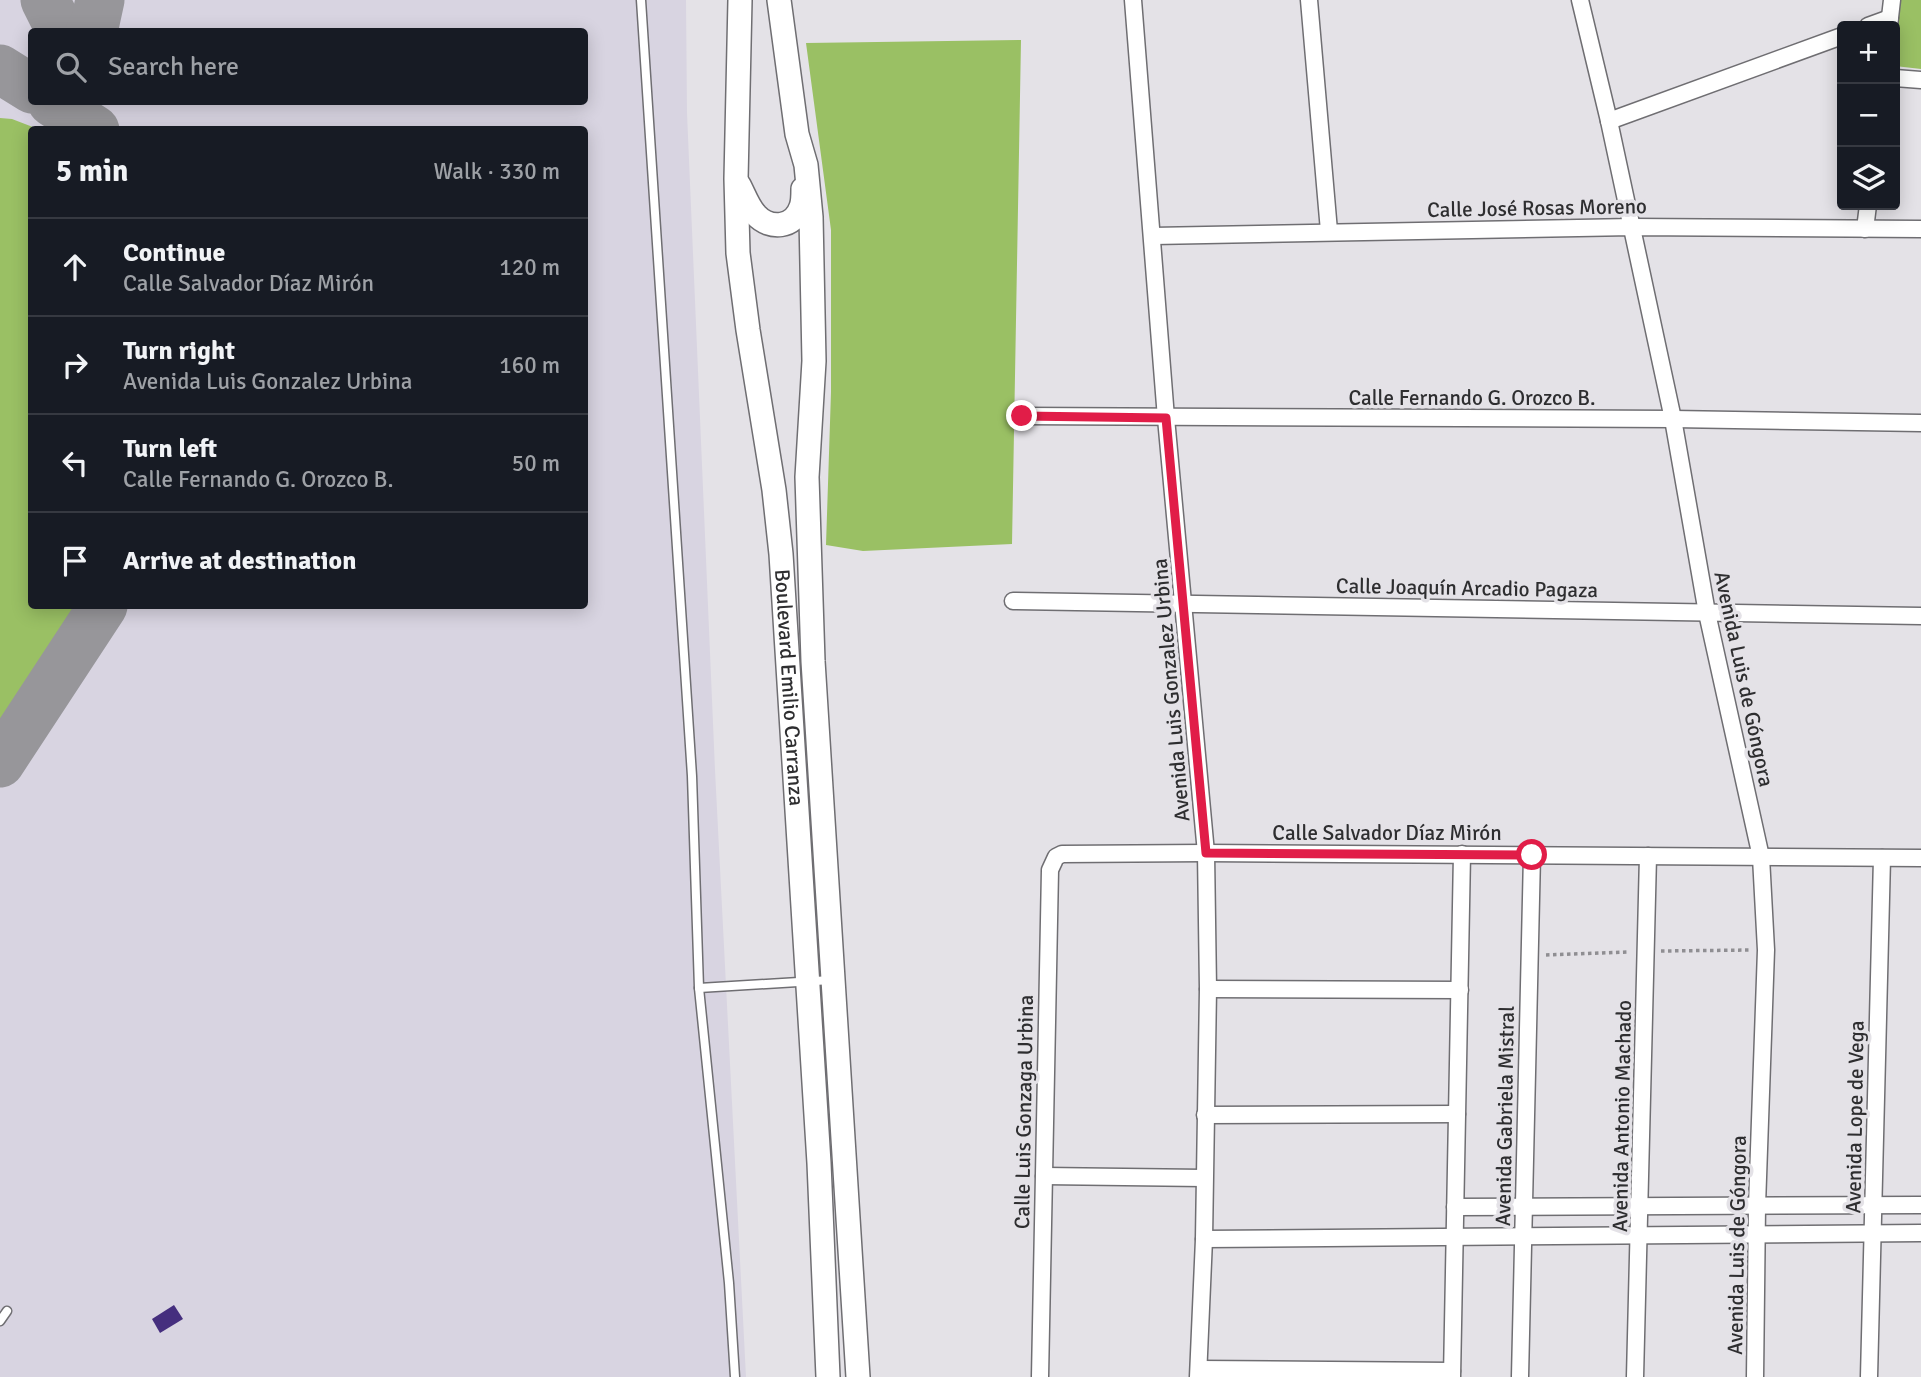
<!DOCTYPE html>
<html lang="en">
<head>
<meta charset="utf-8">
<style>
  body { margin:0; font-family:Signika,sans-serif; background:#20242c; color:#f1f3f6 }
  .controls { position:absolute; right:21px; top:21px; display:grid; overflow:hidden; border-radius:7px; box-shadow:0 4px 18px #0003 }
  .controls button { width:63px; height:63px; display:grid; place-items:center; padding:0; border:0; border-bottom:2px solid #363941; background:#171b24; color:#f1f3f6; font:35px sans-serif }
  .stop { position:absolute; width:21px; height:21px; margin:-16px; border:5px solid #e11d48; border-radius:50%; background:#fff }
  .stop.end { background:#e11d48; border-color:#fff; box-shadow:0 2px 7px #0008 }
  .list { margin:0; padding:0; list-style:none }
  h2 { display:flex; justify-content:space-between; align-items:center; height:91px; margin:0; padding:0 28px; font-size:30px }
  h2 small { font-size:23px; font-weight:400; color:#9ea1a6 }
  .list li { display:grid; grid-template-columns:46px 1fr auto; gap:21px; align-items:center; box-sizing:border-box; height:98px; padding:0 28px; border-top:2px solid #363941 }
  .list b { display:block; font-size:26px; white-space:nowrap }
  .list p { margin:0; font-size:23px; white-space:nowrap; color:#9ea1a6 }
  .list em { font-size:23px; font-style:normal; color:#9ea1a6 }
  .icon { flex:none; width:38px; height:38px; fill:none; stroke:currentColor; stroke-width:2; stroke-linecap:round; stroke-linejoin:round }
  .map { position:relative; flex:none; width:1921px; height:1377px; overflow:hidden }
  .search { position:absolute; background:#171b24; box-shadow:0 4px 18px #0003; left:28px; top:28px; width:560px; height:77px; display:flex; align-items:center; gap:18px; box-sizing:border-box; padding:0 24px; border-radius:7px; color:#9ea1a6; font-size:26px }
  .panel { position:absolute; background:#171b24; box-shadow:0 4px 18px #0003; left:28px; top:126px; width:560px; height:483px; border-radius:7px }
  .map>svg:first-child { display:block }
</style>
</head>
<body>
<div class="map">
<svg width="1921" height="1377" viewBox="0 0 1921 1377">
  <rect width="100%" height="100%" fill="#e4e2e7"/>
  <path fill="#d8d4e1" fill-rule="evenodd" d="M 0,0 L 686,0 L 687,113 L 715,770 L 746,1377 L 0,1377 ZM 32,32 L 584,32 L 584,102 L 32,102 ZM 32,130 L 584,130 L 584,606 L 32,606 Z"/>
  <g fill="#9ac064">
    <polygon points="1899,0 1921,0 1921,69 1895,66 1895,30"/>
    <polygon points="1021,40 1012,544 863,551 826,545 831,392 831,230 806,43"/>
    <polygon points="0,118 12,119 38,129 32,130 32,606 83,606 0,733"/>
  </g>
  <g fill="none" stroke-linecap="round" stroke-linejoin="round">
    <g stroke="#97969a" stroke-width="49">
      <polyline points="45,0 61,32"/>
      <polyline points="90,32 95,23 100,0"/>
      <polyline points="0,69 32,89"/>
      <polyline points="52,102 95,130"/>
      <polyline points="0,763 103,606"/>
    </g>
  </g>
  <polygon fill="#452e7e" points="174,1305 183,1319 160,1333 152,1319"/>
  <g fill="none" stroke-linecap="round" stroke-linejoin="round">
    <g stroke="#6f6e72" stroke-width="11">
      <g id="lane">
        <polyline points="641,0 692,776 699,988 729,1283 735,1377"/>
        <polyline points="699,988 831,980"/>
        <polyline points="0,1321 7,1311"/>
      </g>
    </g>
    <g stroke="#6f6e72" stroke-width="19">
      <g id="street">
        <polyline points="1133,0 1166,418 1206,853 1208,989 1204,1239 1198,1377"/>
        <polyline points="1309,0 1329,231"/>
        <polyline points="1580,0 1609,121 1673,419 1707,613 1761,857 1766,950 1757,1206 1755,1377"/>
        <polyline points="1868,26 1890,18"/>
        <polyline points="1889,26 1892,0"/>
        <polyline points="1895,78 1921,80"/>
        <polyline points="1609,121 1842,36"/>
        <polyline points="1865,229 1868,205"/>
        <polyline points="1153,236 1632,227 1921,229"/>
        <polyline points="1022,416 1673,419 1921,423"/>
        <polyline points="1013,601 1921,616"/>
        <polyline points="1208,989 1460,990"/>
        <polyline points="1205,1115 1457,1114"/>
        <polyline points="1044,1176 1204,1178"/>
        <polyline points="1455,1207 1921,1205"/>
        <polyline points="1204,1239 1921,1233"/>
        <polyline points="1199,1369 1452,1371"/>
        <polyline points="1040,1377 1050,870 1056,857 1062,854 1206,853 1921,858"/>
        <polyline points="1452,1377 1462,854"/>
        <polyline points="1520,1377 1532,855"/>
        <polyline points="1635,1377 1648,856"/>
        <polyline points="1869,1377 1882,858"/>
      </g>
    </g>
    <g stroke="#6f6e72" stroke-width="26">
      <g id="secondary">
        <path id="s1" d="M 740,0 L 736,179 L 738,253 L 748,330 L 774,490 L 781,554 L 819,1163 L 828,1377"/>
        <polyline points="779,0 797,134 806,165 811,217 814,361 807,477 813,661 858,1377"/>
        <path d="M 739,185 C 744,194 748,207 756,215 C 770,230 794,228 801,207 C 803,202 803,195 803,189"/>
      </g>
    </g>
    <g stroke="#8f8e92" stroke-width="3.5" stroke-dasharray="3.5 3.5" stroke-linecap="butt">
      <polyline points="1661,951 1752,950"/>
      <polyline points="1546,955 1629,952"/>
    </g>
    <use href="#lane" stroke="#fff" stroke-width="8"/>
    <use href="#street" stroke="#fff" stroke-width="16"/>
    <use href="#secondary" stroke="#fff" stroke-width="23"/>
  </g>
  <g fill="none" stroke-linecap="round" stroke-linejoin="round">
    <polyline stroke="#e11d48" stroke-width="9" points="1022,416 1166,418 1206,853 1532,855"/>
  </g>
  <g text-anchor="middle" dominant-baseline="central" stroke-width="7" stroke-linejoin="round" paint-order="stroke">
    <g font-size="21" fill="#2e2e30" stroke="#e4e2e7">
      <text transform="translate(1537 208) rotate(-1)">Calle José Rosas Moreno</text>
      <text x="1472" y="398">Calle Fernando G. Orozco B.</text>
      <text transform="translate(1467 588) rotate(1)">Calle Joaquín Arcadio Pagaza</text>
      <text transform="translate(1744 679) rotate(78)">Avenida Luis de Góngora</text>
      <text stroke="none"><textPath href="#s1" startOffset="691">Boulevard Emilio Carranza</textPath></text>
      <text transform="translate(1171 690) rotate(-95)">Avenida Luis Gonzalez Urbina</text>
      <text x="1387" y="833">Calle Salvador Díaz Mirón</text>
      <text transform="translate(1024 1112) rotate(-89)">Calle Luis Gonzaga Urbina</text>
      <text transform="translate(1505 1116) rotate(-89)">Avenida Gabriela Mistral</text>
      <text transform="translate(1622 1116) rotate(-89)">Avenida Antonio Machado</text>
      <text transform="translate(1855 1117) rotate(-89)">Avenida Lope de Vega</text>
      <text transform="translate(1737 1245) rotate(-89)">Avenida Luis de Góngora</text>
    </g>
  </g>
</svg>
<div class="controls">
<button>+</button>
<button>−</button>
<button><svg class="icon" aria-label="layers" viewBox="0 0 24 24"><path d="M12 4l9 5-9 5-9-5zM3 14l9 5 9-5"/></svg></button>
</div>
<div class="stop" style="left:1532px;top:855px"></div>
<div class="stop end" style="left:1022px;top:416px"></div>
<div class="search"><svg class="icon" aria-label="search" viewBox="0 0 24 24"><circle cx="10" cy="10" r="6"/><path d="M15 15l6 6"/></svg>Search here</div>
<section class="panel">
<h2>5 min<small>Walk · 330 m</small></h2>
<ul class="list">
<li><svg class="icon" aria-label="ahead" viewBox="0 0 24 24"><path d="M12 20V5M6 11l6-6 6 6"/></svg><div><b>Continue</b><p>Calle Salvador Díaz Mirón</p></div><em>120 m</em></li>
<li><svg class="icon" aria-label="right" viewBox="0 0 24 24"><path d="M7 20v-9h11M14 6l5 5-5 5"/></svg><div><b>Turn right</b><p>Avenida Luis Gonzalez Urbina</p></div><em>160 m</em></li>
<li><svg class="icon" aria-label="left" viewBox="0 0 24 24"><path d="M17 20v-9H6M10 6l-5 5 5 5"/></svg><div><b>Turn left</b><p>Calle Fernando G. Orozco B.</p></div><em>50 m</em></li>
<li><svg class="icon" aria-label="arrive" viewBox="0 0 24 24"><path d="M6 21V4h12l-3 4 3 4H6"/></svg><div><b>Arrive at destination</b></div></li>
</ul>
</section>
</div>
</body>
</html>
